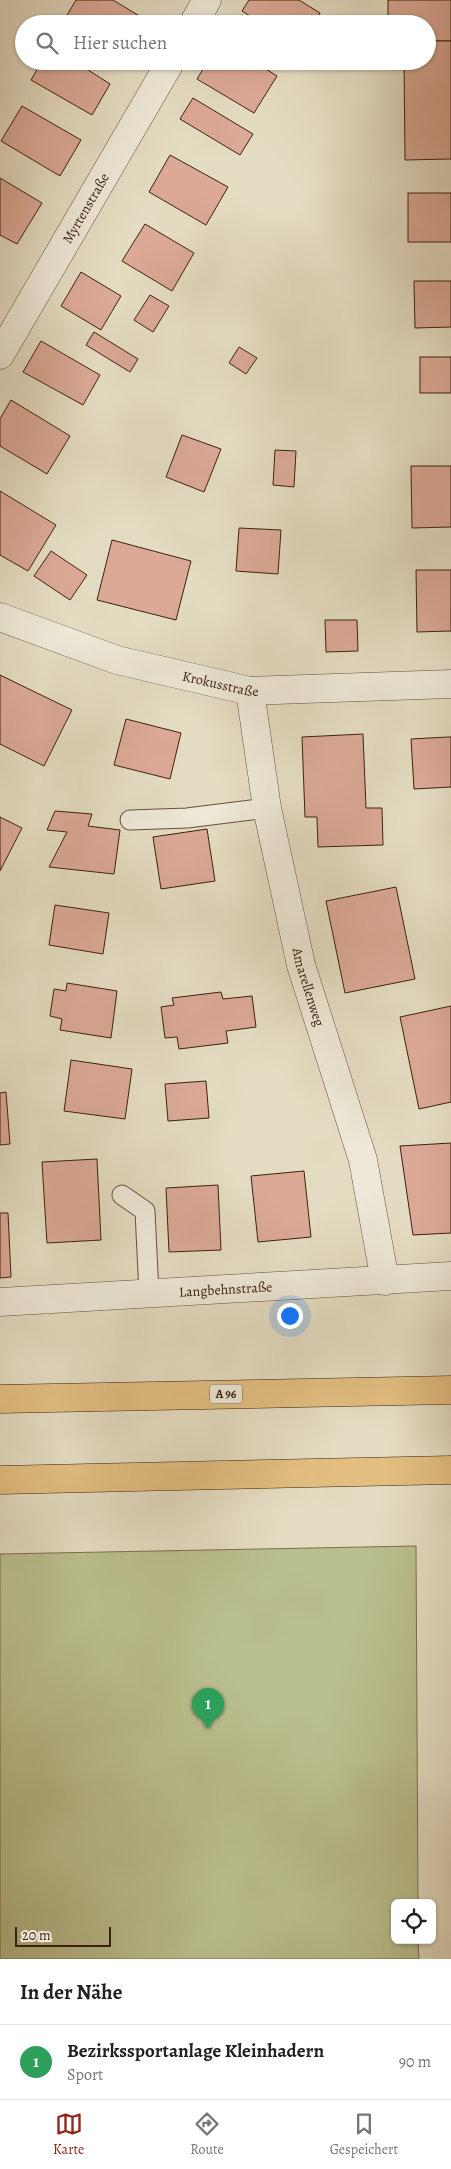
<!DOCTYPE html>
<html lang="de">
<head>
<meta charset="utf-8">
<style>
  body { margin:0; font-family:Alegreya,serif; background:#f6f6f6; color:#202124 }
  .controls { position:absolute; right:15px; bottom:15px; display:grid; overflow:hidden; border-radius:8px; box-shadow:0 1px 4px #0004 }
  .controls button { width:45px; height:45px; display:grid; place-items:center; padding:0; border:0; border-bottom:1px solid #e0e0e0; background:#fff; color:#202124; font:25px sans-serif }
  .scale { position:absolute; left:15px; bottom:12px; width:96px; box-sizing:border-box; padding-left:5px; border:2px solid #3d210d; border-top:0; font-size:14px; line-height:18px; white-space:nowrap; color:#3d210d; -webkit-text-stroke:4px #ede8d7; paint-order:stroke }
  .you { position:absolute; left:289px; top:1315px; width:18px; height:18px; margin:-12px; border:4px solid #fff; border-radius:50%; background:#1a73e8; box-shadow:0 0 0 8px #1a73e833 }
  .badge { display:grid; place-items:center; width:32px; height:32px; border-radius:50%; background:#8f2418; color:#fff; font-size:16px; font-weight:700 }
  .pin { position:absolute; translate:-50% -41px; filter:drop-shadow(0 1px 2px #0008) }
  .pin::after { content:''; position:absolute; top:26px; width:18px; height:15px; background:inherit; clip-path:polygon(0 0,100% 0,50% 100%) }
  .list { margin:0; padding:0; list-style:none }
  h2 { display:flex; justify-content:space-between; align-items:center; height:65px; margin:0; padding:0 20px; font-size:21px }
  h2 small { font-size:16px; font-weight:400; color:#757577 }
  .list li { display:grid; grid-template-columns:32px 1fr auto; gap:15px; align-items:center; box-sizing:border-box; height:75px; padding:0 20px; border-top:1px solid #e0e0e0 }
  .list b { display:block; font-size:19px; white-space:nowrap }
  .list p { margin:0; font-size:16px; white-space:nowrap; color:#757577 }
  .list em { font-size:16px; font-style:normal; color:#757577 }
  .icon { flex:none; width:28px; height:28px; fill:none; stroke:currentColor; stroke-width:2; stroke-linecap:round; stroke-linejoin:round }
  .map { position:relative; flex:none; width:451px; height:1959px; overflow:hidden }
  .search { position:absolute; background:#fff; box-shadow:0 1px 4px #0004; left:15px; right:15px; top:15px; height:55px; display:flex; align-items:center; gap:12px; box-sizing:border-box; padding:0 18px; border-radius:28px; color:#757577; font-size:19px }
  .sheet { height:140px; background:#fff }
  nav { display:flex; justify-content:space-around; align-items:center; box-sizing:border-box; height:70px; border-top:1px solid #e0e0e0; background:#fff; font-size:14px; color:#757577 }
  nav a { display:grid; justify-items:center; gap:2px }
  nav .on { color:#8f2418 }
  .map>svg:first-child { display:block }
</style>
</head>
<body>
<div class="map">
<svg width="451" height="1959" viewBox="0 0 451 1959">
  <rect width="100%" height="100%" fill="#e4dcc2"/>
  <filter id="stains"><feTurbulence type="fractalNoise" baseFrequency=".004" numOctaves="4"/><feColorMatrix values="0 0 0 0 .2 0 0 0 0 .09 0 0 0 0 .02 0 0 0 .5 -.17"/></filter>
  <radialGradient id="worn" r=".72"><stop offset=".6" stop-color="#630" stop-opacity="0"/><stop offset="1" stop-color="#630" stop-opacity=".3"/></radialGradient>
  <polygon fill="#babf8f" stroke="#7c704e" points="416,1546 418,1903 395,1903 395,1940 418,1940 419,1959 0,1959 0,1554"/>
  <g fill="#dba996" stroke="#3d210d">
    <polygon points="76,0 113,0 151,23 66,24 63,22"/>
    <polygon points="249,0 299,0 320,13 314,24 263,24 242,11"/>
    <polygon points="388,0 451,0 451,41 427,41 427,24 388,24"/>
    <polygon points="427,41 451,41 451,159 405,160 404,61 427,61"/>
    <polygon points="42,61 74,61 110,84 92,115 31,80"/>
    <polygon points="208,61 253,61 277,76 254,113 197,79"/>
    <polygon points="193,98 253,134 240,155 180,119"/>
    <polygon points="22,106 81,140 60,176 1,141"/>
    <polygon points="170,155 228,187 206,225 149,192"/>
    <polygon points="0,178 42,203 17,244 0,235"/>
    <rect x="408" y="193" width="43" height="49"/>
    <polygon points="145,224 194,253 172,291 122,261"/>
    <polygon points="81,272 121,296 101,330 61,306"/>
    <polygon points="414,281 451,281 451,327 415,328"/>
    <polygon points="150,295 169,306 153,332 134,320"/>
    <polygon points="94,332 138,359 130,372 86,345"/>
    <polygon points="41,341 100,375 83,405 23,372"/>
    <polygon points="239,347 257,358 246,374 229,363"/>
    <rect x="420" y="357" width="31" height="36"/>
    <polygon points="11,400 70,436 47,474 0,446 0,419"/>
    <polygon points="182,435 221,449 204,492 166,477"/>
    <polygon points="275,450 296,451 294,487 273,485"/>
    <polygon points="411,466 451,466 451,527 412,528"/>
    <polygon points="0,491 56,525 28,571 0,555"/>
    <polygon points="239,528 281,530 278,574 236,571"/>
    <polygon points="112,540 191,561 176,620 97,600"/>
    <polygon points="51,551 87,575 70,600 34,576"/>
    <polygon points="416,570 451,570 451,631 417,632"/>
    <polygon points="325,620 357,620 358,651 326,652"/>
    <polygon points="0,675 72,710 44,766 0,744"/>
    <polygon points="126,719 181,733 170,779 114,765"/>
    <polygon points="363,734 366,808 382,808 383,845 318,847 317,817 305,817 302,737"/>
    <polygon points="448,737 451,737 451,787 414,789 411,739"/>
    <polygon points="55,811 92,814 88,826 120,830 114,874 49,867 67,832 47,830"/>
    <polygon points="0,817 22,828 0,871"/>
    <polygon points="207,829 215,881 161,889 153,837"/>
    <polygon points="396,887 415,979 345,993 326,901"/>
    <polygon points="55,905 109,913 103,954 49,945"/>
    <polygon points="67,983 117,991 111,1038 60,1030 62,1019 50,1016 54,989 66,991"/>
    <polygon points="221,992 223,999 252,996 256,1027 226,1031 228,1043 179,1049 177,1037 165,1038 161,1007 174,1005 172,998"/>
    <polygon points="451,1006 451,1102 419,1109 400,1017"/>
    <polygon points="71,1060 132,1069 125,1119 64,1111"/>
    <polygon points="206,1081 209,1118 168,1121 165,1084"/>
    <polygon points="6,1092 10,1144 0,1145 0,1093"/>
    <polygon points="451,1143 451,1233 413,1235 400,1146"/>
    <polygon points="97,1159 101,1240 47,1243 42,1162"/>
    <polygon points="304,1171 311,1237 258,1242 251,1176"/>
    <polygon points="218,1185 221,1250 169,1252 166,1188"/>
    <polygon points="0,1213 8,1213 11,1277 0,1278"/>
  </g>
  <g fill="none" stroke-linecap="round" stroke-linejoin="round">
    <g stroke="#67503a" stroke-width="21">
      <g id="lane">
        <polyline points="130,820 187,818 267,808"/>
        <polyline points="122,1195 145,1211 149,1294"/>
      </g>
    </g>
    <g stroke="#67503a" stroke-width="29">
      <g id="street">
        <polyline points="193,24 207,0"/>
        <path id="s1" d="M 0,355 L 171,61"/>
        <path id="s2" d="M 0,617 L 117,660 L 250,691 L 451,684"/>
        <path id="s3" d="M 250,691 L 267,808 L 301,965 L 363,1160 L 385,1281"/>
        <path id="s4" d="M 0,1302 L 451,1276"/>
      </g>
    </g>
    <g stroke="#3d210d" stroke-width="29">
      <g id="highway">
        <polyline points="0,1399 451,1390"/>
        <polyline points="0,1480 451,1470"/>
      </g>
    </g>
    <use href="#lane" stroke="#ede8d7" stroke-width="19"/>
    <use href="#street" stroke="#ede8d7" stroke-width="28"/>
    <use href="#highway" stroke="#e2be81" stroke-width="28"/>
  </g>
  <g text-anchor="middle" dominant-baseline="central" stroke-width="4.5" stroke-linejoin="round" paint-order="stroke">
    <rect fill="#ede8d7" stroke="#725d4a" stroke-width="1" x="210" y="1384.5" width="32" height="19" rx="4"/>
    <g font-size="12" font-weight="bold" fill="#3d210d">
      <text x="226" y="1394">A 96</text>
    </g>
    <g font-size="14" fill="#3d210d" stroke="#ede8d7">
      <text stroke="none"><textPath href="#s1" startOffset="170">Myrtenstraße</textPath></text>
      <text stroke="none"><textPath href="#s2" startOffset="231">Krokusstraße</textPath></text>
      <text stroke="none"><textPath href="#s3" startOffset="302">Amarellenweg</textPath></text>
      <text stroke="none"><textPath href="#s4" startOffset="226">Langbehnstraße</textPath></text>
    </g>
  </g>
  <rect width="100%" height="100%" filter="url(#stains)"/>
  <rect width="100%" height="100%" fill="url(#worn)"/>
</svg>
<div class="controls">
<button><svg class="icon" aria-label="locate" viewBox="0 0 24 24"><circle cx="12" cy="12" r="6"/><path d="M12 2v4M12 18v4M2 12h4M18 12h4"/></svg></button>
</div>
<div class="scale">20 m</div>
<div class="you"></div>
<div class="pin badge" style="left:208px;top:1729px;background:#2e9e5b">1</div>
<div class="search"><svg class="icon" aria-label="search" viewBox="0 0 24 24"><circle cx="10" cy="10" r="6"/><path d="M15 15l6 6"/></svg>Hier suchen</div>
</div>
<section class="sheet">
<h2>In der Nähe<small></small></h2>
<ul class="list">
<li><span class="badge" style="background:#2e9e5b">1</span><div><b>Bezirkssportanlage Kleinhadern</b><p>Sport</p></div><em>90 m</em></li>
</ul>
</section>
<nav>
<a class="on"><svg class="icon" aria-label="map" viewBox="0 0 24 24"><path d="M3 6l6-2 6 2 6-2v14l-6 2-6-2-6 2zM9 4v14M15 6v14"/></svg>Karte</a>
<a><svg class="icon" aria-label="directions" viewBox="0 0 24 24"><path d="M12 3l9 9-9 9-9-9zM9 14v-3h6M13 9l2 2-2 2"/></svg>Route</a>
<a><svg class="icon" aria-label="saved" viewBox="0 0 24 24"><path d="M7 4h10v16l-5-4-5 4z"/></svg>Gespeichert</a>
</nav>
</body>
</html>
